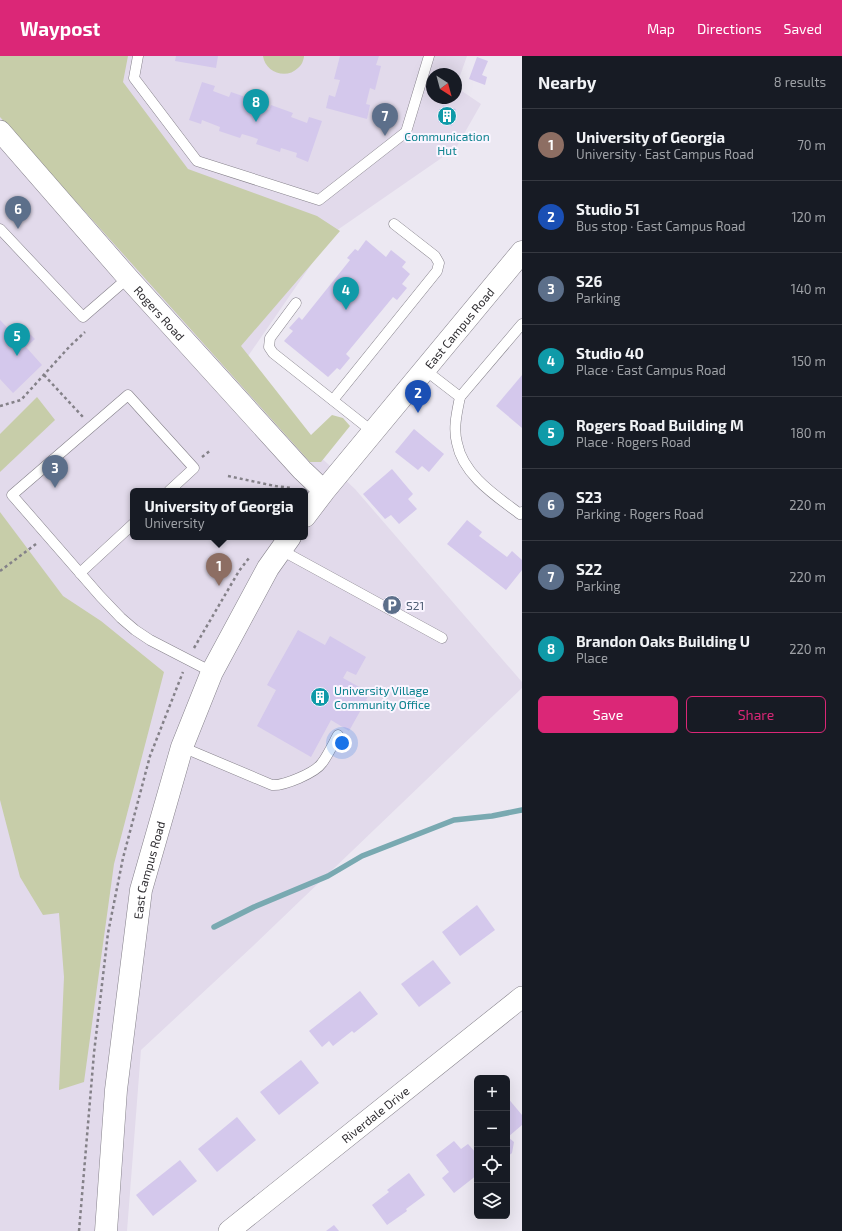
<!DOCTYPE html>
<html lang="en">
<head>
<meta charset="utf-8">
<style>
  body { margin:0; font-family:"Exo 2",sans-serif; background:#20242c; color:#f1f3f6 }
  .controls { position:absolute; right:12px; bottom:12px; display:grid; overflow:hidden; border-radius:6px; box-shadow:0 4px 16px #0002 }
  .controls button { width:36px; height:36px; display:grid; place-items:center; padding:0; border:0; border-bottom:1px solid #363941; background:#171b24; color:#f1f3f6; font:20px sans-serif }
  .compass { position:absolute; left:426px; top:12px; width:36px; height:36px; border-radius:50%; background:#171b24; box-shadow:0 4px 16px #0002; rotate:144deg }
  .you { position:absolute; left:342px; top:687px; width:14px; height:14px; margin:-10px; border:3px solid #fff; border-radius:50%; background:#1a73e8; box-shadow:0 0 0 6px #1a73e833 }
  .badge { display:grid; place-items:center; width:26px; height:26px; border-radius:50%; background:#db2777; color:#fff; font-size:13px; font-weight:700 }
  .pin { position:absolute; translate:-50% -33px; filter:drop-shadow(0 1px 2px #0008) }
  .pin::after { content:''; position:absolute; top:21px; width:14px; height:12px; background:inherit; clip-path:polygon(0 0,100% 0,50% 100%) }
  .popup { position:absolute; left:130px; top:432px; width:178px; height:52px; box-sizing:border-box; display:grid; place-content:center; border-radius:6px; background:#171b24; filter:drop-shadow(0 1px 3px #0005); font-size:13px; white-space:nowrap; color:#9ea1a6 }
  .popup b { font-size:15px; color:#f1f3f6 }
  .popup::after { content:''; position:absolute; left:50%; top:100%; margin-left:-8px; border:8px solid transparent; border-top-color:#171b24 }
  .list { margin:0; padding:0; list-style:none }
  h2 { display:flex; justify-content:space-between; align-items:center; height:52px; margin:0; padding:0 16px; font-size:17px }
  h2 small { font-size:13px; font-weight:400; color:#9ea1a6 }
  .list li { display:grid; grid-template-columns:26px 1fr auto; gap:12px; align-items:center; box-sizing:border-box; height:72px; padding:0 16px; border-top:1px solid #363941 }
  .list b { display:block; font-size:15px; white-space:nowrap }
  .list p { margin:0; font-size:13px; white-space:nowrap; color:#9ea1a6 }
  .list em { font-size:13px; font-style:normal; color:#9ea1a6 }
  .actions { display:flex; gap:8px; padding:12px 16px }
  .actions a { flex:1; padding:9px 0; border:1px solid #db2777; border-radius:6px; text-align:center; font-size:14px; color:#db2777 }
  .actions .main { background:#db2777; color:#fff }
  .icon { flex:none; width:22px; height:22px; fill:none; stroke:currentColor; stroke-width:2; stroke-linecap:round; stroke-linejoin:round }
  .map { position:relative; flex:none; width:522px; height:1175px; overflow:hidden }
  header { display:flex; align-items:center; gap:24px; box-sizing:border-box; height:56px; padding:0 20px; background:#db2777; color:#fff }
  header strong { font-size:19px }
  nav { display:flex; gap:22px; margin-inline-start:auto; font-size:14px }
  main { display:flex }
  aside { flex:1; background:#171b24 }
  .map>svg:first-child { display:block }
</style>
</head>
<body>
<header>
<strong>Waypost</strong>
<nav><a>Map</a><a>Directions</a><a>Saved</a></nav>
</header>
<main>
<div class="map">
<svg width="522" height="1175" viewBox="0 0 522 1175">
  <rect width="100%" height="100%" fill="#ece8f2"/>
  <path fill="#e2daeb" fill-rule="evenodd" d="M 0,0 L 467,0 L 456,31 L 456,18 L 432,18 L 432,42 L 456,42 L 456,31 L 481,48 L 456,92 L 333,177 L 244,306 L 315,396 L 355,433 L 522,626 L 522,632 L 253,890 L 141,994 L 127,1175 L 0,1175 ZM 133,435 L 305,435 L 305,481 L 133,481 Z"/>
  <g fill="#c7cda9">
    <polygon points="0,0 128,0 123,26 188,113 317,160 340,175 241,290 311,379 332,359 343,362 350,370 321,406 310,406 0,61"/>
    <path d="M 263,0 L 304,0 L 304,1 C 303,5 302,9 298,12 C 286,24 265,16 263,0 Z"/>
    <polygon points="37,341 55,364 0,416 0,378"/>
    <polygon points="0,456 63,540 101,565 164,616 114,808 84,1026 59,1034 64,921 59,857 43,859 20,821 0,744"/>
  </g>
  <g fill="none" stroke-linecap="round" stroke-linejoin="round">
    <polyline stroke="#79a9b1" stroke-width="5.5" points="214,871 254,851 328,820 362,800 454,764 492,760 522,754"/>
  </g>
  <g fill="#d4c8ec">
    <polygon points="176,0 218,0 216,12 175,5"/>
    <polygon points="340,0 379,0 376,9 381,10 375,34 370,32 366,48 370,49 367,63 326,52 329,39 335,41 340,24 334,23"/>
    <polygon points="477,1 488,5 482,19 487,21 485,29 469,23"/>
    <polygon points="202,26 215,30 213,35 229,41 231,36 254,44 252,49 269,54 271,49 293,57 291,61 307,67 309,61 322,65 308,106 296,101 297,97 281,92 280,96 256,88 258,83 249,80 242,78 240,82 219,75 220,71 202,64 201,68 189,64"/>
    <polygon points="443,49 456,53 452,70 438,66"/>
    <polygon points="366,184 386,201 391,194 406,206 402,211 410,218 402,228 407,232 397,244 393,241 346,298 350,302 340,314 337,312 328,321 284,285 293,275 289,272 299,261 302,264 350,204 347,202 355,193 358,195"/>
    <polygon points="0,264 19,284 28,276 35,283 26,291 42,309 13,337 0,323"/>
    <polygon points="522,319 522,372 496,350"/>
    <polygon points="414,373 444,398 429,416 422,410 418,414 395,396"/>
    <polygon points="392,413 413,438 408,443 417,453 399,468 391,459 385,463 363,438"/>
    <polygon points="467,464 482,476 479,480 507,501 512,495 522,504 522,514 506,534 447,488"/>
    <polygon points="298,574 325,589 330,580 366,601 356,619 347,615 343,622 370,637 366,644 371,647 367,653 363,650 349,675 331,664 311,701 257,670 276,634 267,629"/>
    <polygon points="477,849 495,874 460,900 442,876"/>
    <polygon points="433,904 451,927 419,951 401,928"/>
    <polygon points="360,935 378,958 354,977 352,975 333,990 329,985 322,991 309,975"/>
    <polygon points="301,1004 319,1027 279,1059 260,1036"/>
    <polygon points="507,1041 522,1059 522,1069 508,1081 514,1086 512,1097 507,1101"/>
    <polygon points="237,1061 256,1084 217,1116 198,1093"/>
    <polygon points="454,1085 461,1093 468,1088 477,1098 477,1109 475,1111 477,1114 477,1119 454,1137 442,1122 449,1116 436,1099"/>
    <polygon points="180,1104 197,1125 153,1160 136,1139"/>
    <polygon points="409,1117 425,1139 406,1153 407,1155 387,1169 372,1149 389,1136 387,1134"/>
    <polygon points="334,1169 339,1175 326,1175"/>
  </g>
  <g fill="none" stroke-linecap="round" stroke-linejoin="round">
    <g stroke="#85818a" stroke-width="11">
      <g id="service">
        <polyline points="138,0 134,22 197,105 319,144 406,76 429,0"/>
        <polyline points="0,173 83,261 128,222"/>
        <polyline points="296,247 270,282 269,291 273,297 373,376"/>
        <path d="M 425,314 L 460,341 C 457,356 453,372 457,387 C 463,419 496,440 520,458 L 522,456"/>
        <polyline points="460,341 522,268"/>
        <polyline points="333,344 437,215 439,207 435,200 394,168"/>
        <polyline points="169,435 194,412 128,339 12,439 100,540 121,562 135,574 150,584 212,616"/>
        <polyline points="281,494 442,582"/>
        <polyline points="80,517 133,468"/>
        <path d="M 182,691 L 272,729 C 284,730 315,717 322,707 C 328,699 333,688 338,679"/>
      </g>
    </g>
    <g stroke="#85818a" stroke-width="22">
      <g id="minor">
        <path id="s1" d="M 0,75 L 128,222 L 302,414 L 324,435"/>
        <path id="s2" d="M 229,1175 L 522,941"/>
      </g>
    </g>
    <g stroke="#85818a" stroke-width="23">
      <g id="secondary">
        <path id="s3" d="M 305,460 L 324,435 L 522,196"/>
        <path id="s4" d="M 106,1175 L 116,1034 L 141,834 L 182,691 L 212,616 L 268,512 L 290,481"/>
      </g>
    </g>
    <g stroke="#848188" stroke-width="2.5" stroke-dasharray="3 3" stroke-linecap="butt">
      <polyline points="44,319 83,361"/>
      <polyline points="0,350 21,344 70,290 85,276"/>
      <polyline points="202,401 211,394"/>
      <polyline points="228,420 275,430 291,432"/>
      <polyline points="0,515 36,488"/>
      <polyline points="194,592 239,515 249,502"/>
      <polyline points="79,1175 94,997 108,877 123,802 150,700 183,616"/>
    </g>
    <use href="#service" stroke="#fff" stroke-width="10"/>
    <use href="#minor" stroke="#fff" stroke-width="21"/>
    <use href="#secondary" stroke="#fff" stroke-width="22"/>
  </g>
  <defs>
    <g id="building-disc" transform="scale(1)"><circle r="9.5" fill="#0f9aa8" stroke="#faf5ff"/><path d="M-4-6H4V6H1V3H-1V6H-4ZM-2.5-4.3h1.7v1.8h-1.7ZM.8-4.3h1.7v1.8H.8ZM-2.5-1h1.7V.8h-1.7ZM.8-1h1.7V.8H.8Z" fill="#fff"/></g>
    <g id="parking-disc" transform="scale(1)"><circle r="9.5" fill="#5c6f8a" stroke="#faf5ff"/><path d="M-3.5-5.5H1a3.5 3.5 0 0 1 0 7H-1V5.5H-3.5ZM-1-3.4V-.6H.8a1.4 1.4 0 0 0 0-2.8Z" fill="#fff"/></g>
  </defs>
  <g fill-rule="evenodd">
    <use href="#building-disc" x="447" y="60"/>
    <use href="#parking-disc" x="392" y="549"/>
    <use href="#building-disc" x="320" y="641"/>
  </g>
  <g text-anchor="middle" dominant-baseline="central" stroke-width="4" stroke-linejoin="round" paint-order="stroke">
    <g font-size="12" fill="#0d838f" stroke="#faf5ff">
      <text x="447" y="80">Communication<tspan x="447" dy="14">Hut</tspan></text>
      <text x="334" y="634" text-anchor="start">University Village<tspan x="334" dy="14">Community Office</tspan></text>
    </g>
    <g font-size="12" fill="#2f2d31" stroke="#faf5ff">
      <text stroke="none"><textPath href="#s1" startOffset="242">Rogers Road</textPath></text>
      <text stroke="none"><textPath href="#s3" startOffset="243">East Campus Road</textPath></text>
      <text stroke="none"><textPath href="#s4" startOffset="364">East Campus Road</textPath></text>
      <text stroke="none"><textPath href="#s2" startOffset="187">Riverdale Drive</textPath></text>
    </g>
    <g font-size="12" fill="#4e5e75" stroke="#faf5ff" text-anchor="start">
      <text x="406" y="549">S21</text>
    </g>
  </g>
</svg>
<div class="controls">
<button>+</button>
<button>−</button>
<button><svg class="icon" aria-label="locate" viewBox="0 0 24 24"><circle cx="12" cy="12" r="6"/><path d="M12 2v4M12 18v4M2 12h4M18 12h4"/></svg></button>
<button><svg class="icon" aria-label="layers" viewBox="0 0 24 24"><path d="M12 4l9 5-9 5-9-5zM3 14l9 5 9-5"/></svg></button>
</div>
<svg class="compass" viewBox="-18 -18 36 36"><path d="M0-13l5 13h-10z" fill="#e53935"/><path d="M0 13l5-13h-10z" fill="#9ea1a6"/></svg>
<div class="you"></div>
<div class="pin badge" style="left:219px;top:530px;background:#8d6e63">1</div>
<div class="popup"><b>University of Georgia</b>University</div>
<div class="pin badge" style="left:418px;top:357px;background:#1a4fb4">2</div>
<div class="pin badge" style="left:55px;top:432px;background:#5c6f8a">3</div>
<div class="pin badge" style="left:346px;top:254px;background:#0f9aa8">4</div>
<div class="pin badge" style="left:17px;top:300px;background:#0f9aa8">5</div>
<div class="pin badge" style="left:18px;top:173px;background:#5c6f8a">6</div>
<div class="pin badge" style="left:385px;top:80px;background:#5c6f8a">7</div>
<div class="pin badge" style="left:256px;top:66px;background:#0f9aa8">8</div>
</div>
<aside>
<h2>Nearby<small>8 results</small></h2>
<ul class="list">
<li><span class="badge" style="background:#8d6e63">1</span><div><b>University of Georgia</b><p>University · East Campus Road</p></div><em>70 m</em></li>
<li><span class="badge" style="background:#1a4fb4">2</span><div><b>Studio 51</b><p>Bus stop · East Campus Road</p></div><em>120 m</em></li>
<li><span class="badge" style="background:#5c6f8a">3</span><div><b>S26</b><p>Parking</p></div><em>140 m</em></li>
<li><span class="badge" style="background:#0f9aa8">4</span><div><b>Studio 40</b><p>Place · East Campus Road</p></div><em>150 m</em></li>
<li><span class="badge" style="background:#0f9aa8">5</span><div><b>Rogers Road Building M</b><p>Place · Rogers Road</p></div><em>180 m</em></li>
<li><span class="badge" style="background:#5c6f8a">6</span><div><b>S23</b><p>Parking · Rogers Road</p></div><em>220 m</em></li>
<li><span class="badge" style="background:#5c6f8a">7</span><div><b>S22</b><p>Parking</p></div><em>220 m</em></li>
<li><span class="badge" style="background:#0f9aa8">8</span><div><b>Brandon Oaks Building U</b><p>Place</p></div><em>220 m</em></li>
</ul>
<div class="actions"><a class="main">Save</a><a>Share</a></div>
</aside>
</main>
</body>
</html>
